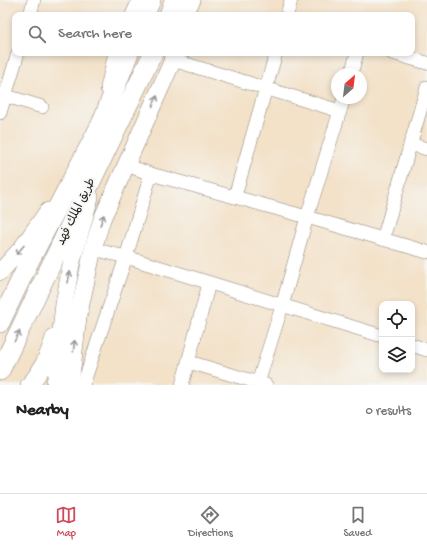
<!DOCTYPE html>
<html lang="en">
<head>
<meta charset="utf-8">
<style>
  body { margin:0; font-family:"Gochi Hand","Playpen Sans Arabic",sans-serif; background:#f2f2f2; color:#222 }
  .controls { position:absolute; right:12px; bottom:12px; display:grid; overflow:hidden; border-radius:8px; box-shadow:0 2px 6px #0003 }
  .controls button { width:36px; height:36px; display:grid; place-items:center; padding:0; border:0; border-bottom:1px solid #e0e0e0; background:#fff; color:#222; font:20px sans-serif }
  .compass { position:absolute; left:331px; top:68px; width:36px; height:36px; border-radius:50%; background:#fff; box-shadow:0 2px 6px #0003; rotate:28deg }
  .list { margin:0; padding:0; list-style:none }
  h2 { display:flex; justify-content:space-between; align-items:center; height:52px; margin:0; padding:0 16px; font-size:17px }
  h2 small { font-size:13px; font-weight:400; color:#767676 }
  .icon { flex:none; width:22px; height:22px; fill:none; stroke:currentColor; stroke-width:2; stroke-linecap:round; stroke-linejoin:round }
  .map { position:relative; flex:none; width:427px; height:385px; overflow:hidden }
  .search { position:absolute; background:#fff; box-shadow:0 2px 6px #0003; left:12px; right:12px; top:12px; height:44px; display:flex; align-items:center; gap:10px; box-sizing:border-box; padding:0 14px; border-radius:8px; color:#767676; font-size:15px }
  .sheet { height:108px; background:#fff }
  nav { display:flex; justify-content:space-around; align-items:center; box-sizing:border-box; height:56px; border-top:1px solid #e0e0e0; background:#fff; font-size:11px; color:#767676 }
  nav a { display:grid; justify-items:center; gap:2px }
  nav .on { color:#d1495b }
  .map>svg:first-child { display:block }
</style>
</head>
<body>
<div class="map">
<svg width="427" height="385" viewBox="0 0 427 385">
  <rect width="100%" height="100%" fill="#f6f6f2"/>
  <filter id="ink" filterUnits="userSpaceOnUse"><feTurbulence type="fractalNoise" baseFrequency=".025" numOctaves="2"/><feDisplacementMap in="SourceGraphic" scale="8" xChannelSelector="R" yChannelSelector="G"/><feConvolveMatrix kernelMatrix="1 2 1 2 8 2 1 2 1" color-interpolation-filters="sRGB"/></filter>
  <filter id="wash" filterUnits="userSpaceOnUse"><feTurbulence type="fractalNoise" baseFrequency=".012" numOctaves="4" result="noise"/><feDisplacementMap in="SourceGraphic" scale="16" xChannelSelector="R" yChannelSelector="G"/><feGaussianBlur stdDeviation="0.9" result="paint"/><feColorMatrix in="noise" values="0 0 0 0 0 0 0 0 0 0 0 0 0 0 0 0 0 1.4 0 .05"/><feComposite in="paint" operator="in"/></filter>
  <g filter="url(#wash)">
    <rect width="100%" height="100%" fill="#f3e1c8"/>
  </g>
  <g filter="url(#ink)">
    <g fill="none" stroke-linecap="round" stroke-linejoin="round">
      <g stroke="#887e72" stroke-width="14">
        <g id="minor">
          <polyline points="30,15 34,0"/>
          <polyline points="287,15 291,0"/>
          <polyline points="392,53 427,63"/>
          <polyline points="173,60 340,111"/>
          <polyline points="351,74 357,53"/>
          <polyline points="0,94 42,107"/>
          <polyline points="0,113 18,53"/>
          <polyline points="410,144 427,149"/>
          <polyline points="126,165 151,174 307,217 427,252"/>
          <polyline points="235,196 276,53"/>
          <polyline points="383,239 427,87"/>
          <polyline points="93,249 126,257 382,336"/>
          <polyline points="412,345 427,350"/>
          <polyline points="189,362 266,385"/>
          <polyline points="258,383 282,306 307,217 344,98"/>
          <polyline points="83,385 126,257 151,174"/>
          <polyline points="182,385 209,283"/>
        </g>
      </g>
      <g stroke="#887e72" stroke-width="18">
        <g id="major">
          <polyline points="134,15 141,0"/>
          <polyline points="109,88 117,53"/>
          <polyline points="0,272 22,248 48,211"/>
          <path d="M 29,385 C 42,371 48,356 54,338"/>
          <polyline points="55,385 64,304 71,265 90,197"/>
          <polyline points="70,385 78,317 93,249 102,219 176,53"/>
        </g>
      </g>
      <g stroke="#887e72" stroke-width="20">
        <g id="highway">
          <polyline points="145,15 151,0"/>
          <polyline points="169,15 174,0"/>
          <polyline points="182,15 191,0"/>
          <polyline points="0,323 31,258 101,124 129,53"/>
          <polyline points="0,371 153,53"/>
        </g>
      </g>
      <use href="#minor" stroke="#fff" stroke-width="13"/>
      <use href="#major" stroke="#fff" stroke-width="17"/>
      <use href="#highway" stroke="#fff" stroke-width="19"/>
    </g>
    <defs><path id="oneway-shaft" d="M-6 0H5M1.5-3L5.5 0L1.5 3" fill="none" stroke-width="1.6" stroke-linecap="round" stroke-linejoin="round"/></defs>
    <g stroke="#999">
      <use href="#oneway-shaft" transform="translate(155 101) rotate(-66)"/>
      <use href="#oneway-shaft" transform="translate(102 220) rotate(-70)"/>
      <use href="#oneway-shaft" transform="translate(20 250) rotate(131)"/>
      <use href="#oneway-shaft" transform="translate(69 277) rotate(-80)"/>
      <use href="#oneway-shaft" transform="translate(17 336) rotate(-64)"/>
      <use href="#oneway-shaft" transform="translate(74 346) rotate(-83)"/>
    </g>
  </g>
  <g text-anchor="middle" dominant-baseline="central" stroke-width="3.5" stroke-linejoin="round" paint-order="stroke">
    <g font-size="12" fill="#1c1c1c" stroke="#f6f6f2">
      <text transform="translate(77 212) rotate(-64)">طريق الملك فهد</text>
    </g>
  </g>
</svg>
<div class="controls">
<button><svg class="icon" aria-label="locate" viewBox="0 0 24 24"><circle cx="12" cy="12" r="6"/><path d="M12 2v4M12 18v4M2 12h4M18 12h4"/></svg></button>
<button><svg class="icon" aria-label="layers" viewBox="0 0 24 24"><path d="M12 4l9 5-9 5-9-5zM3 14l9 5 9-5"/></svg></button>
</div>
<svg class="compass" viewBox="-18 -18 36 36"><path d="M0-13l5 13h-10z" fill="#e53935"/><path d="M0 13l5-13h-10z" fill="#767676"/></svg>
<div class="search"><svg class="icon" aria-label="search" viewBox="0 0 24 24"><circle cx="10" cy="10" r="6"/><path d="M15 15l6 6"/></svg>Search here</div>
</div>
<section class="sheet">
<h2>Nearby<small>0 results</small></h2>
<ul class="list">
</ul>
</section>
<nav>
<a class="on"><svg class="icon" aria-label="map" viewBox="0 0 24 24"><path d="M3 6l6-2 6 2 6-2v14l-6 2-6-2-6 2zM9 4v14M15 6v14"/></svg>Map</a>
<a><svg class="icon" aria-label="directions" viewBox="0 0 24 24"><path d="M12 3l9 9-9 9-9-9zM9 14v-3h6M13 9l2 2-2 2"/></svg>Directions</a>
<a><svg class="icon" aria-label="saved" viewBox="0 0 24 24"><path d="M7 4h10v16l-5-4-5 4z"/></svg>Saved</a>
</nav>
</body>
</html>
